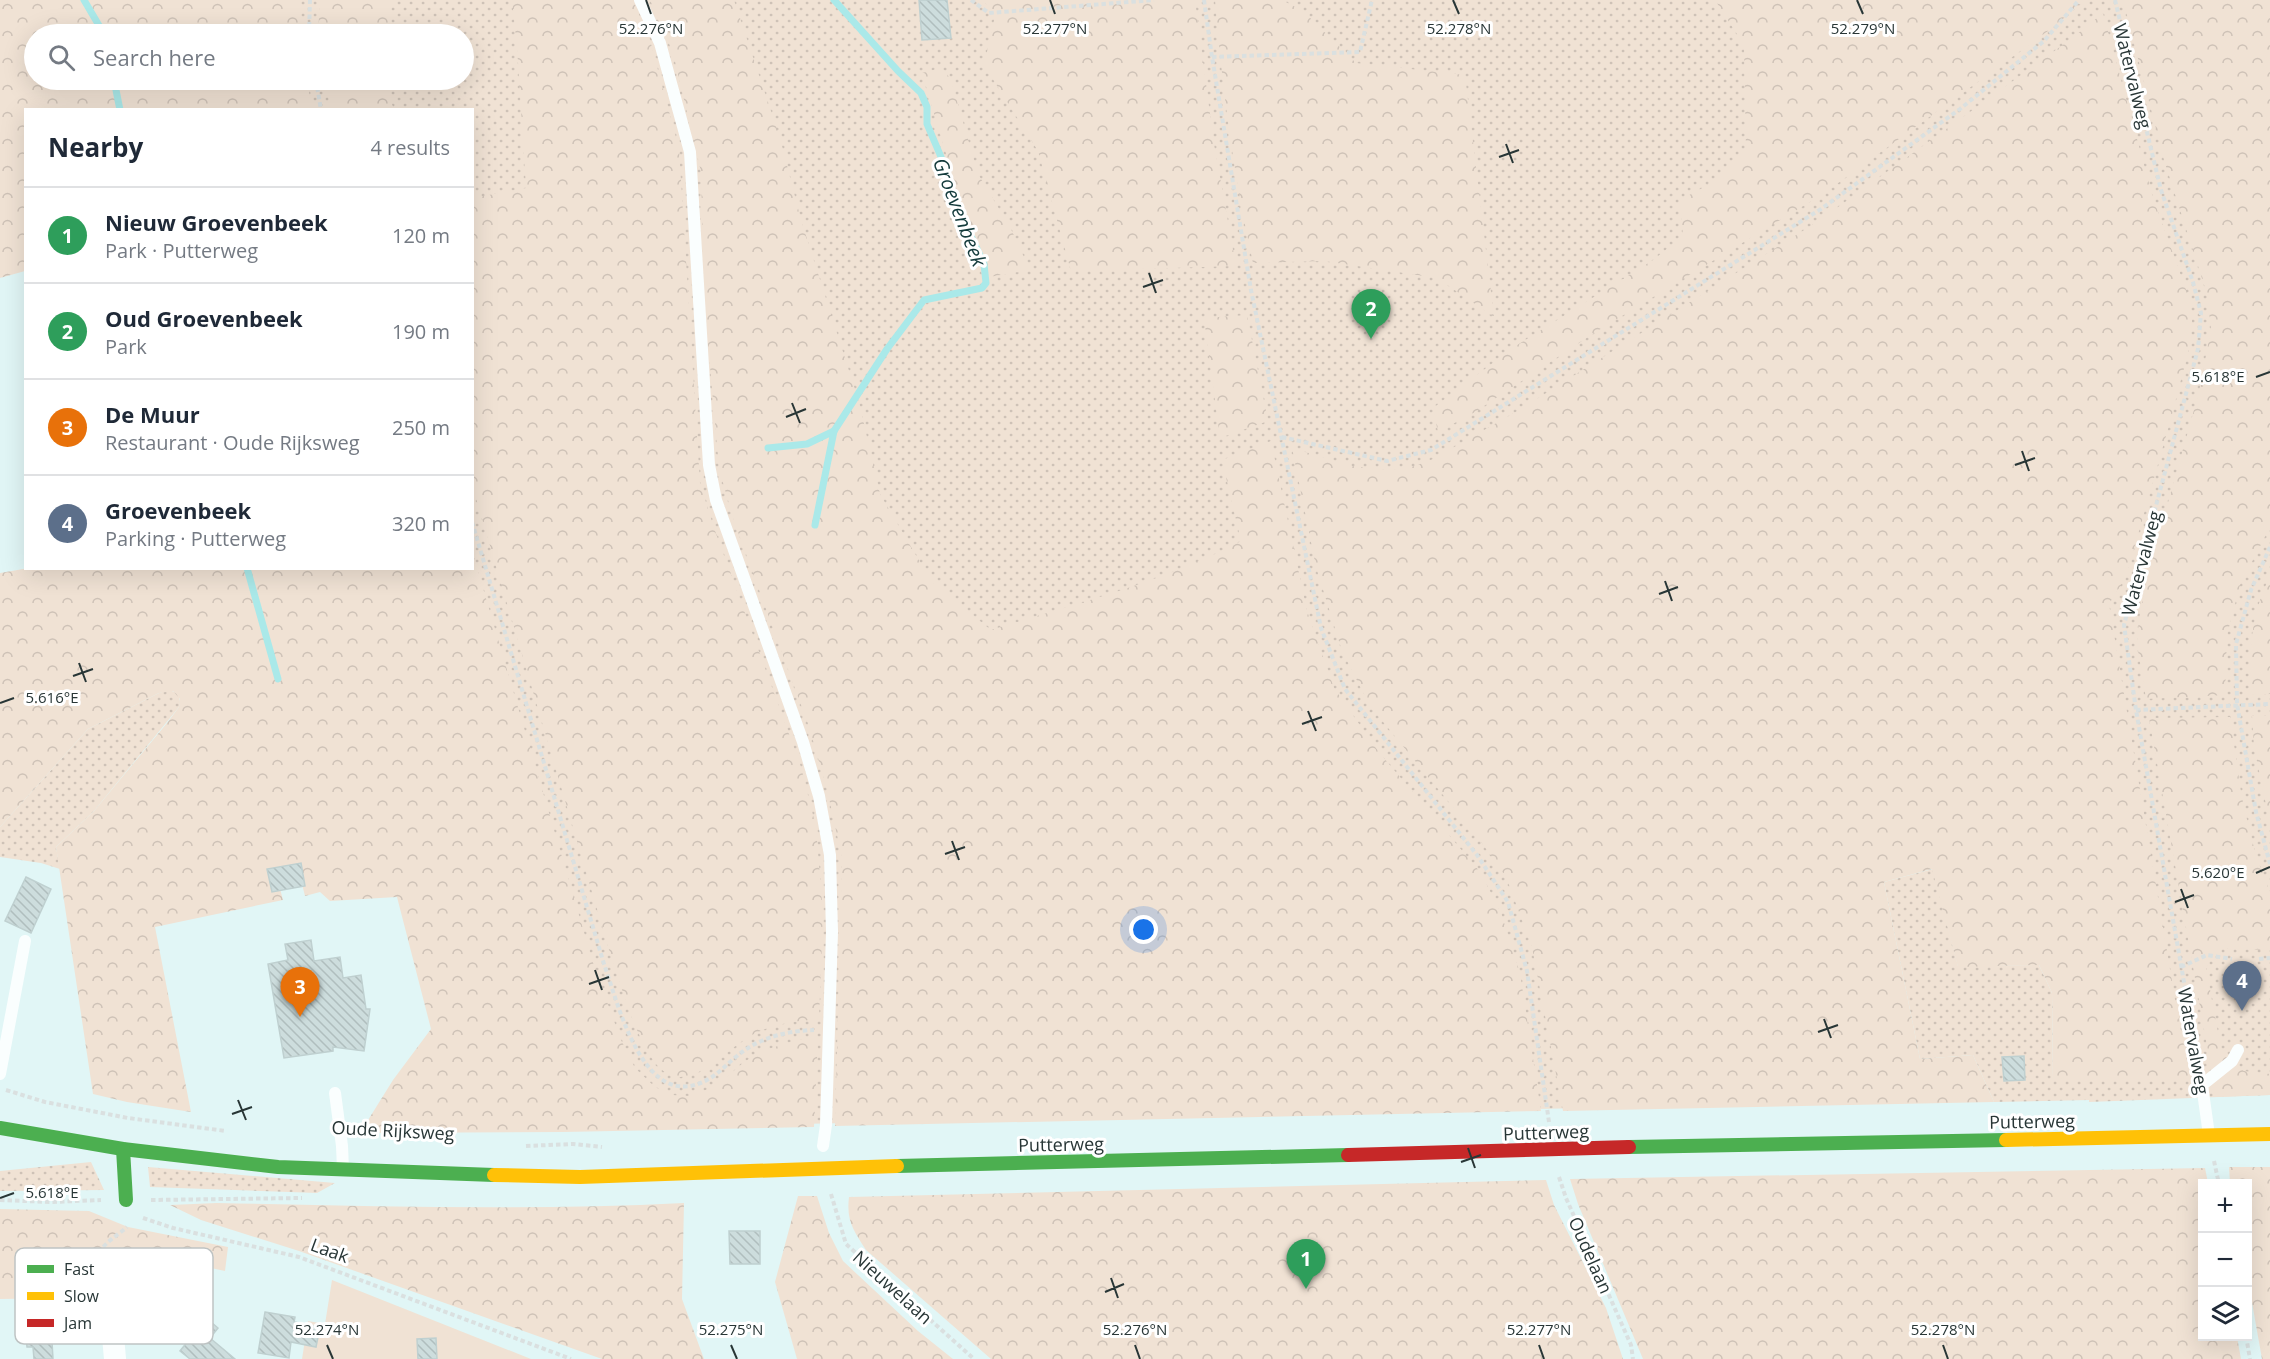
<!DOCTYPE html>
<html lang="en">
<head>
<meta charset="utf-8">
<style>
  body { margin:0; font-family:"Open Sans",sans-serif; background:#f2f2f3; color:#1f2937 }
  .controls { position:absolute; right:18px; bottom:18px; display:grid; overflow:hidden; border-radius:0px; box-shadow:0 6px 24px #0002 }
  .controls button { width:54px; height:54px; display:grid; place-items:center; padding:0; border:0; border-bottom:2px solid #e0e1e3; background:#fff; color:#1f2937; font:30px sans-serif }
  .you { position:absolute; left:1144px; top:930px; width:21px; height:21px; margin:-15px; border:4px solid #fff; border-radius:50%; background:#1a73e8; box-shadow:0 0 0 9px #1a73e833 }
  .badge { display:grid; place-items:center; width:39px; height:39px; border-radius:50%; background:#111827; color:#fff; font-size:20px; font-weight:700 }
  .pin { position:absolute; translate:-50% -50px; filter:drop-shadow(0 2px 3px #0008) }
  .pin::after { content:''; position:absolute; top:32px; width:21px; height:18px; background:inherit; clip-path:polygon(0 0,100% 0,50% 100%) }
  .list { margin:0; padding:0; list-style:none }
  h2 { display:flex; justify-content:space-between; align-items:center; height:78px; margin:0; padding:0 24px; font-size:26px }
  h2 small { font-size:20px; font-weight:400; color:#747a83 }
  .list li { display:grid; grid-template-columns:39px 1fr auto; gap:18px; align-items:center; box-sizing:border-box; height:96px; padding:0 24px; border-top:2px solid #e0e1e3 }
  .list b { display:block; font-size:22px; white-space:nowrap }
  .list p { margin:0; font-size:20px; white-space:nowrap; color:#747a83 }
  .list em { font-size:20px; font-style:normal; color:#747a83 }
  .icon { flex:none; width:33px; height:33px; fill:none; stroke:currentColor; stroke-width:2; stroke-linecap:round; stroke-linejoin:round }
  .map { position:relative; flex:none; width:2270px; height:1359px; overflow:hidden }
  .search { position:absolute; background:#fff; box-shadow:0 6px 24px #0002; left:24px; top:24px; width:450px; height:66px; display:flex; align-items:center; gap:15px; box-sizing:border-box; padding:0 21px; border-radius:33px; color:#747a83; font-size:22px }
  .panel { position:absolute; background:#fff; box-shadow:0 6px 24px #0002; left:24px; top:108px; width:450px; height:462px; border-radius:0px }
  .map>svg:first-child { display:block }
</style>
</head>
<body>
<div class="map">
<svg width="2270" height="1359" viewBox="0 0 2270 1359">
  <defs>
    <pattern id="grass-dots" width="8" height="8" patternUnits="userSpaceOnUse" patternTransform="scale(1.5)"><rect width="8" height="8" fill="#f0e2d4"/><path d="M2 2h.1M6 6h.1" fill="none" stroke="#cec2b7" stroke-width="1.8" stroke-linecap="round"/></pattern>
    <pattern id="forest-crowns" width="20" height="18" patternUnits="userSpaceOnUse" patternTransform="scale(1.5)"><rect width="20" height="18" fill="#f0e2d4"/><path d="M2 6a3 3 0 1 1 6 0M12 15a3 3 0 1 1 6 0" fill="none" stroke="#cec2b7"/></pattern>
    <pattern id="building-back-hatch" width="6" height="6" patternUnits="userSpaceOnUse" patternTransform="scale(1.5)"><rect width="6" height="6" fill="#cddddd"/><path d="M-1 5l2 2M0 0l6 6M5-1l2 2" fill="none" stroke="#b0bebe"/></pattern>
  </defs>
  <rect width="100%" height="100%" fill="#e1f6f6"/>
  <g fill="url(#grass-dots)">
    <polygon points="24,0 2270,0 2270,1095 2089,1102 2089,1100 1994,1102 1973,1055 1920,1059 1884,882 1933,869 1958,966 2039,965 2052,993 2053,1080 2065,958 1935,866 1881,882 1924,1101 559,1129 472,568 472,110 53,109 45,80 464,80 464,34 34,34"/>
    <path d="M 169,690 C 178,692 182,699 179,707 L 94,811 L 56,847 L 60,869 L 41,863 L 0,857 L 0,827 L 88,729 L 159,693 Z"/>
    <polygon points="91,1162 104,1190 0,1191 0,1171"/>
    <polygon points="148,1167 335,1183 317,1193 150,1187"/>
  </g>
  <g fill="url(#forest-crowns)">
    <polygon points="0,0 301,0 300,34 34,34 34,80 307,80 312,109 26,110 25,271 0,278"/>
    <polygon points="320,0 392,0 389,34 318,34"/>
    <path d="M 512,0 L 633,0 L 650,40 L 679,149 L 700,483 L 714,528 L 801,767 L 816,827 L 823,915 L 819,1019 C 796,1021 772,1024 752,1035 C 720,1052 681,1108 649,1054 C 632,1025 623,991 612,960 L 473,488 L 473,198 L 526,188 L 517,47 Z"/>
    <path d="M 650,0 L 734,0 L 780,138 L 801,220 L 859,402 L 880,494 L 931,581 L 991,630 C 1075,604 1163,582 1241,541 L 1222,460 L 1271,441 L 1307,611 L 1334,688 L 1378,751 L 1481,873 L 1501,913 L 1520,973 L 1541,1111 L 835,1126 L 842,858 L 827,789 L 809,727 L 734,521 L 719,469 L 704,298 L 701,172 L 673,53 Z"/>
    <polygon points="983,0 1195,0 1214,144 1236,266 1071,271 1038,151 984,65 995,16"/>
    <path d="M 1215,0 L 1282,0 L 1303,11 L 1356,63 L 1465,75 L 1494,317 L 1437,278 L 1324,261 L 1253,263 C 1234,177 1222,88 1215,0 Z"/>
    <polygon points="1715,0 2086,0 2048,31 1823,194 1594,333 1475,412 1438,432 1433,408 1514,347 1653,260 1683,236 1680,200 1706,186 1746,151 1744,45"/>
    <polygon points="2123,0 2270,0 2270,527 2240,585 2227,635 2225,695 2146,699 2137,644 2139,619 2146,581 2199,392 2211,329 2207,294 2164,160"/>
    <polygon points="2103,13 2153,198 2189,298 2192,321 2188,353 2170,422 2126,577 2109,604 2177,1011 2191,1080 2053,1081 2052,993 2039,965 1958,967 1932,869 1884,882 1920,1059 1973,1055 1994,1102 1563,1111 1532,947 1506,877 1479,839 1370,706 1342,651 1316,567 1292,448 1352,466 1374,469 1391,470 1415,466 1433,459 1521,409 1820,220 2071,39"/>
    <polygon points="937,69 944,70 951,80 978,174 1010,227 1030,270 983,278 922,73"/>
    <polygon points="326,80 386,80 386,90 394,109 330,109"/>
    <polygon points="1247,315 1268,421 1220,438 1204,318"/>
    <polygon points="473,554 594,966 621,1040 635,1068 655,1087 672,1095 690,1096 716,1086 744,1062 762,1051 797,1040 818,1038 814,1127 563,1132 360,1133 393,1080 431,1029 397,897 330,901 320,892 305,896 301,880 279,885 283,900 155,927 191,1112 127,1102 93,1094 56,847 94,811 167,723 179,707 180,699 173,691 159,693 88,729 0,827 0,573 29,568 472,568"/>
    <path d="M 2270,576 L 2270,694 L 2249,695 C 2250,651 2250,616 2270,576 Z"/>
    <polygon points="2252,716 2270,716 2270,824 2254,747"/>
    <polygon points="2230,717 2242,799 2256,856 2270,892 2270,950 2215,948 2206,968 2222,1054 2244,1071 2270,1074 2270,1095 2216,1097 2149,718"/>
    <polygon points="2229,1167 2270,1167 2270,1359 2262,1359 2248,1280 2248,1184 2230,1183"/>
    <polygon points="2205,1168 2208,1183 2202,1184 2202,1336 2237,1337 2241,1359 1643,1359 1578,1204 1570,1179"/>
    <path d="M 1546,1180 L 1554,1205 L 1606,1308 L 1623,1359 L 991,1359 L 866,1250 C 854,1231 846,1221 849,1197 Z"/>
    <polygon points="798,1196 817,1196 829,1233 843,1261 918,1331 953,1359 797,1359 775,1282"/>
    <path d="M 217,1203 C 373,1206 528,1211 684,1203 L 682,1299 L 704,1359 L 602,1359 L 299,1251 L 201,1220 L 170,1205 Z"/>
    <polygon points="0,1209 89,1211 128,1227 228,1247 225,1271 136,1252 138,1297 0,1299"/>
  </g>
  <polygon fill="#f0e2d4" points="332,1280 531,1359 302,1359 308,1321 325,1324"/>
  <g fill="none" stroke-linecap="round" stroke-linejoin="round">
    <g stroke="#aae9e9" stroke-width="7">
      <polyline points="84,0 104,34"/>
      <polyline points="114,80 120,110"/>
      <polyline points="768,448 807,444 834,431"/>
      <polyline points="815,525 834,431 887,349 924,300 982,288 986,283 984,264 952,195 947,171 927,124 927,107 921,93 898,71 834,0"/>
      <polyline points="247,568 278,679"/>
    </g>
  </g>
  <g fill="url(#building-back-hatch)" stroke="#bfd0d0" stroke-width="1.5">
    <polygon points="919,0 947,0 951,38 922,40"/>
    <polygon points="301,863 305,886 272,892 267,869"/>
    <polygon points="26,877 51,889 31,933 5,921"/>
    <polygon points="311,940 314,961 340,957 343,978 361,975 366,1009 370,1009 364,1051 333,1047 333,1051 284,1058 268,964 288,960 285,944"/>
    <polygon points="2024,1056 2025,1080 2004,1081 2002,1057"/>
    <polygon points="729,1231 760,1231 760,1264 730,1264"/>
    <polygon points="197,1310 218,1328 210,1338 235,1359 190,1359 180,1351 188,1341 178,1333"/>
    <polygon points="265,1312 295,1317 294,1322 320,1327 316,1347 291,1342 289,1358 258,1353"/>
    <polygon points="51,1325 53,1359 34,1359 33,1347 27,1347 25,1326"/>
    <polygon points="436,1338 437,1359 418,1359 417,1339"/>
  </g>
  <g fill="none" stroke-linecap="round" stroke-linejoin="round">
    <g stroke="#dae0e0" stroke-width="4" stroke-dasharray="4.5 3" stroke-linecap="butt">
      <polyline points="971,0 989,13 1154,0"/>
      <polyline points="1204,0 1212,57 1251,290 1321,628 1345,689 1477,855 1508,902 1527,971 1549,1122"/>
      <polyline points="2115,0 2161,190 2193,282 2201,313 2198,349 2124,625 2136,710 2199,1067"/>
      <polyline points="309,34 310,0"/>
      <polyline points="1212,57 1360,52 1372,0"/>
      <polyline points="316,80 321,110"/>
      <polyline points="1282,437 1387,461 1431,450 1821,209 1960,109 2044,41 2079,0"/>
      <path d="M 472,522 L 604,964 C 619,1006 645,1120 712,1077 C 721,1071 728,1063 737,1056 C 758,1038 786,1031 814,1030"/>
      <polyline points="2270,547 2251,590 2236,644 2237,704 2256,812 2270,864"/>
      <polyline points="2136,710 2270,704"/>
      <polyline points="2259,959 2270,958"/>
      <polyline points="2181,967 2207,955 2232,959"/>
      <polyline points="6,1090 45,1102 128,1118 226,1131"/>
      <polyline points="526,1146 573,1144 602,1147"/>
      <polyline points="2214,1161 2219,1184"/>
      <polyline points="1559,1177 1566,1198 1631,1345 1633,1359"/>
      <polyline points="831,1194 846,1244 974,1359"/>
      <polyline points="0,1200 51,1202 101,1200"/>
      <polyline points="151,1200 302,1198"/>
      <polyline points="143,1218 173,1228 299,1257 571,1359"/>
      <path d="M 102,1318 C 94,1298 87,1273 99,1253 C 105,1242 118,1235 127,1227"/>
      <polyline points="2246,1336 2250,1359"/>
    </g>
    <g stroke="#fafefe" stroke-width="12">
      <polyline points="640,0 660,43 690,152 709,465 716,500 803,742 819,796 830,855 832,932 826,1125 823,1146"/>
      <polyline points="0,1074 25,941"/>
      <polyline points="335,1093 342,1146 343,1169"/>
      <polyline points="2209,1135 2202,1085 2232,1061 2238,1050"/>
    </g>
    <polyline stroke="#fafefe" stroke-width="22" points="113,1336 115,1359"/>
    <g stroke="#4caf50" stroke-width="14">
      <polyline points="0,1128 123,1149 278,1167 494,1175"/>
      <polyline points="1629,1147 2006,1140"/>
      <polyline points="123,1149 126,1200"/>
      <polyline points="897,1166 1348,1155"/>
    </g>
    <g stroke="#ffc107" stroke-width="14">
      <polyline points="2006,1140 2270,1134"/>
      <polyline points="494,1175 580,1177 897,1166"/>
    </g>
    <polyline stroke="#c62828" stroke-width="14" points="1348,1155 1629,1147"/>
  </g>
  <path fill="none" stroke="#283636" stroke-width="2" d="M 646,0 L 651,14M 1050,0 L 1055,14M 1453,0 L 1459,14M 1857,0 L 1863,14M 1506,144 L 1513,163M 1499,157 L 1519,150M 1149,273 L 1156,293M 1143,287 L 1163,280M 2256,377 L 2270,372M 792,403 L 800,423M 786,417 L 806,409M 2022,451 L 2029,471M 2015,465 L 2035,458M 1665,581 L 1672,601M 1659,594 L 1678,587M 79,663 L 86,682M 73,676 L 93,669M 0,703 L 14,698M 1308,711 L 1316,731M 1302,724 L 1322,717M 952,841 L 959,860M 945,854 L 965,847M 2256,873 L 2270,867M 2181,889 L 2188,908M 2175,902 L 2194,895M 595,970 L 602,990M 589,984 L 609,977M 1824,1019 L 1831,1038M 1818,1032 L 1838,1025M 238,1100 L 246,1120M 232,1114 L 252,1107M 1468,1148 L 1475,1168M 1461,1162 L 1481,1155M 0,1198 L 14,1193M 1111,1278 L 1118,1298M 1105,1292 L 1124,1284M 327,1345 L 333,1359M 731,1345 L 737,1359M 1135,1345 L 1140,1359M 1539,1345 L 1544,1359M 1943,1345 L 1948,1359"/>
  <g text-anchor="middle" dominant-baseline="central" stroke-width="6" stroke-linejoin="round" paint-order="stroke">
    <g font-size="18" fill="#283636" stroke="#fff">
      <text transform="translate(2133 76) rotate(76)">Watervalweg</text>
      <text transform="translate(2141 563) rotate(-75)">Watervalweg</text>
      <text transform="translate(2194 1041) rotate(80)">Watervalweg</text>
      <text transform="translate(2032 1121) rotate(-1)">Putterweg</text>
      <text transform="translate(393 1130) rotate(3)">Oude Rijksweg</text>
      <text transform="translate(1546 1132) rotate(-2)">Putterweg</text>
      <text transform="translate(1061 1144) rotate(-1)">Putterweg</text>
      <text transform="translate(330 1250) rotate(20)">Laak</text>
      <text transform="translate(1591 1255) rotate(66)">Oudelaan</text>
      <text transform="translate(893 1287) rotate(42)">Nieuwelaan</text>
    </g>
    <g font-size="20" font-style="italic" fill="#143b3c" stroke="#fff">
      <text transform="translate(960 212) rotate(69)">Groevenbeek</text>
    </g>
  </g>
  <rect x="15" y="1248" width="198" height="96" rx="9" fill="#fff" stroke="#bec3c3" stroke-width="1.5"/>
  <rect x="27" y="1265" width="27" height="8" fill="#4caf50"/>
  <rect x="27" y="1292" width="27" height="8" fill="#ffc107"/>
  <rect x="27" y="1319" width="27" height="8" fill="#c62828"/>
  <g font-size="16" fill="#283636">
    <text x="64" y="1275">Fast</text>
    <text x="64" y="1302">Slow</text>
    <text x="64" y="1329">Jam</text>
  </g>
  <g font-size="15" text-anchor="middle" fill="#283636" stroke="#fff" stroke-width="6" stroke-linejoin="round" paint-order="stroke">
    <text x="651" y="34">52.276°N</text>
    <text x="1055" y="34">52.277°N</text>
    <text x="1459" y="34">52.278°N</text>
    <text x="1863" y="34">52.279°N</text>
    <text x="2218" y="382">5.618°E</text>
    <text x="52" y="703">5.616°E</text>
    <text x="2218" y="878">5.620°E</text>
    <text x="52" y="1198">5.618°E</text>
    <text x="327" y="1335">52.274°N</text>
    <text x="731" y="1335">52.275°N</text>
    <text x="1135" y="1335">52.276°N</text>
    <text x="1539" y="1335">52.277°N</text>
    <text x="1943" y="1335">52.278°N</text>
  </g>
</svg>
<div class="controls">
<button>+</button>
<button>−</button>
<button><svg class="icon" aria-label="layers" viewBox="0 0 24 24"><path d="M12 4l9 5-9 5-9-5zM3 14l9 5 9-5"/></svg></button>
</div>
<div class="you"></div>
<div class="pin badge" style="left:1306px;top:1289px;background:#2e9e5b">1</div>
<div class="pin badge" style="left:1371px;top:339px;background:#2e9e5b">2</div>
<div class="pin badge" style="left:300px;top:1017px;background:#e8710a">3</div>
<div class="pin badge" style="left:2242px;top:1011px;background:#5c6f8a">4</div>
<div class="search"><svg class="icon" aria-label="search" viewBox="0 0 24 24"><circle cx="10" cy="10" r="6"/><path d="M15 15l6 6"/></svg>Search here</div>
<section class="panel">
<h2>Nearby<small>4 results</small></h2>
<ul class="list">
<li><span class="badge" style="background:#2e9e5b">1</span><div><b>Nieuw Groevenbeek</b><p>Park · Putterweg</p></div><em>120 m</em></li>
<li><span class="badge" style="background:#2e9e5b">2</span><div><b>Oud Groevenbeek</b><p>Park</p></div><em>190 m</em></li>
<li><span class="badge" style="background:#e8710a">3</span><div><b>De Muur</b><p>Restaurant · Oude Rijksweg</p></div><em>250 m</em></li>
<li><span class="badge" style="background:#5c6f8a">4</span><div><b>Groevenbeek</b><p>Parking · Putterweg</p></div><em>320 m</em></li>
</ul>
</section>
</div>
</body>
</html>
